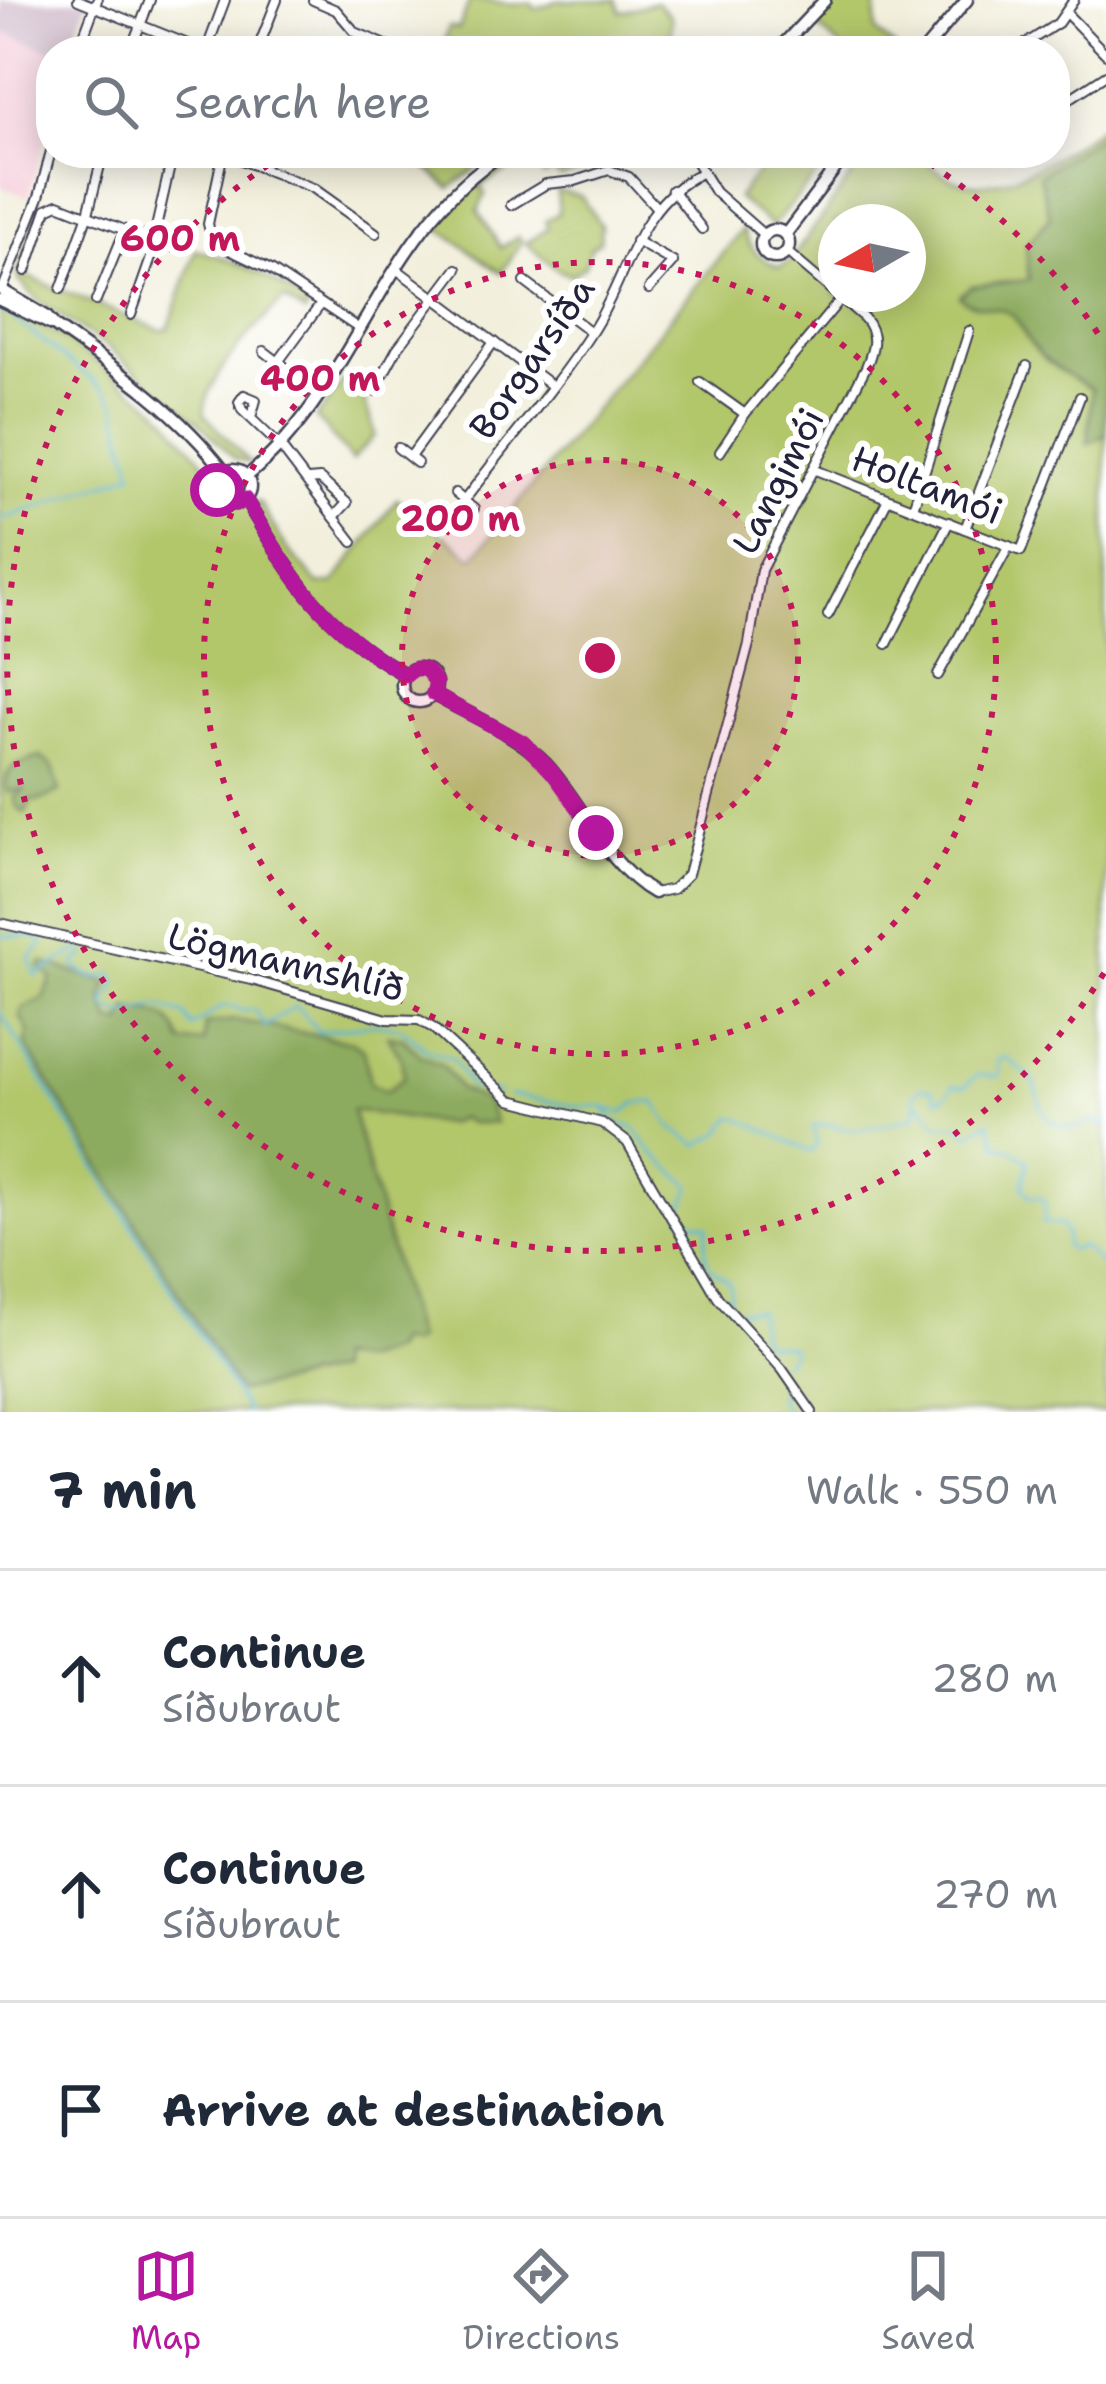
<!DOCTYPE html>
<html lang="en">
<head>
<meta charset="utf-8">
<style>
  body { margin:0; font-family:"Shantell Sans",sans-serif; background:#f2f2f3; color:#1f2937 }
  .compass { position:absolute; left:818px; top:204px; width:108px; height:108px; border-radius:50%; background:#fff; box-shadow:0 6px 30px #0003; rotate:261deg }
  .stop { position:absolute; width:36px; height:36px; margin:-27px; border:9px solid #b5179e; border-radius:50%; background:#fff }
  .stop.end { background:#b5179e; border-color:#fff; box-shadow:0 3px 12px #0008 }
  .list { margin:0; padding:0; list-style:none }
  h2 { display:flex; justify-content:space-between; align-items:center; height:156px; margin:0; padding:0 48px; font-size:51px }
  h2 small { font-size:39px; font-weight:400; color:#747a83 }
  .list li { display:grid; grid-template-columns:78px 1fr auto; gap:36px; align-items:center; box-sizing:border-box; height:216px; padding:0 48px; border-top:3px solid #e0e1e3 }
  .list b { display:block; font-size:45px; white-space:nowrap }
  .list p { margin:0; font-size:39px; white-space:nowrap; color:#747a83 }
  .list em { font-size:39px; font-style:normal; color:#747a83 }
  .icon { flex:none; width:66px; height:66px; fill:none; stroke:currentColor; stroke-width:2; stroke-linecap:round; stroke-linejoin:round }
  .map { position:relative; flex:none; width:1106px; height:1412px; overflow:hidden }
  .search { position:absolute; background:#fff; box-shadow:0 6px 30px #0003; left:36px; right:36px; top:36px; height:132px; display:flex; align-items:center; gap:30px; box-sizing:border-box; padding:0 42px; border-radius:48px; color:#747a83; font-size:45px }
  .sheet { height:804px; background:#fff }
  nav { display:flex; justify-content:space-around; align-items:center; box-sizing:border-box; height:168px; border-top:3px solid #e0e1e3; background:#fff; font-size:33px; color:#747a83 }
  nav a { display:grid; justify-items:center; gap:6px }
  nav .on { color:#b5179e }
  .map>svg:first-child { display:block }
</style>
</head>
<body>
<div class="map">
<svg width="1106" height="1412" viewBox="0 0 1106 1412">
  <rect width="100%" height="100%" fill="#fff"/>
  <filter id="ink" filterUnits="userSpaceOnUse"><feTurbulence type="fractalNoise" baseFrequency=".00833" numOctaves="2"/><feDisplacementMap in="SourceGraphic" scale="24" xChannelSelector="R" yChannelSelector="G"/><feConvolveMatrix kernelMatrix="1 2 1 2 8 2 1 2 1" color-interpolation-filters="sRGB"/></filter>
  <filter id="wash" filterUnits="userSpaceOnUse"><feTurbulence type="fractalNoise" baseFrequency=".004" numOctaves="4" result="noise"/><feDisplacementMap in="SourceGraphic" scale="48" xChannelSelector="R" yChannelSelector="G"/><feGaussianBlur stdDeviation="2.7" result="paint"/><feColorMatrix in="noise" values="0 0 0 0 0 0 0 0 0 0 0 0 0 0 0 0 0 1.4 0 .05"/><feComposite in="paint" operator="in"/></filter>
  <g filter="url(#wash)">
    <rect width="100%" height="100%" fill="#f2efdc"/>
    <polygon fill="#f5cfdc" points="0,31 53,51 51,114 29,197 0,187"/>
    <polygon fill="#d1bdcc" points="0,0 88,0 68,51 53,51 0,31"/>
    <g fill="#b2c66a" stroke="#6a7452" stroke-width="3" fill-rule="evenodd">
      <path d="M 470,0 C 495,0 504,6 532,3 L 535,9 L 557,1 L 616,0 L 621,12 L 656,2 L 671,17 L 671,51 L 440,51 L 449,27 L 459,29 Z"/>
      <polygon points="834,0 876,0 876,32 899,51 845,51 814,24"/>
      <path d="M 1106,124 L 1106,1412 L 0,1412 L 0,305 L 65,338 L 160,410 L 237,501 L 259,502 L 285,546 L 319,585 L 334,583 L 397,499 L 473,558 L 743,229 C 747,247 762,261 780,267 L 790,261 L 868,153 L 920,153 C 973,223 1053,157 1106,124 ZM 836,222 L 908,222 L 908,294 L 836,294 Z"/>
      <polygon points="409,153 498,153 450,188"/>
      <path d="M 521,153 L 606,153 L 609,163 L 561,177 L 551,171 L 544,176 L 530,158 L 480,186 L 485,194 L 478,211 L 501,248 L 518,236 L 522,241 L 501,273 L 436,226 C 462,199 487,172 521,153 Z"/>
      <polygon points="773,153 836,153 772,226 737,198"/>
      <polygon points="557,191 581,196 601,226 600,241 590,248 585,266 571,275 557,270 526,243 548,228 545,221 559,213"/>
      <path d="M 40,204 L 45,206 L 23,275 L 160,330 L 168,329 L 196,250 C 237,259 273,278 309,306 L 305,313 L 284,299 C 256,327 206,374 204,414 L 250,463 L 235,459 L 199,422 L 107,347 L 38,301 L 19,280 L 18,272 Z"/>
      <polygon points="345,379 363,396 375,435 352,460 316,418"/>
    </g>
    <g fill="#8dab5e" stroke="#58664c" stroke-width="3">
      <path d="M 1106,132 L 1106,435 L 1088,443 L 1092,389 C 1067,375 1046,364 1029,341 C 1023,333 1020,323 1013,316 C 998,303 974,311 959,296 L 972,286 L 1029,280 L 1026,245 L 1050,217 L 1039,175 Z"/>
      <path d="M 41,757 L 53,767 L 60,792 L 39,801 L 32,800 L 25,813 L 17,807 L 14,797 L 26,789 L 7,792 C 0,767 23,762 41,757 Z"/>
      <path d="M 42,962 L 108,983 L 103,998 L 110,1021 L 123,1023 L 128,1009 C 156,1011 174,1015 182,1043 L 204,1042 L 205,1024 L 235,1020 L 352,1042 L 364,1050 L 370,1083 L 387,1091 L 404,1077 L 402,1060 L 388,1036 L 403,1038 L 421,1055 L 443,1066 L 460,1089 L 487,1102 L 495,1123 L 470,1123 L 460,1118 L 448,1124 L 352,1110 L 416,1339 L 411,1344 L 396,1342 L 393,1350 L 362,1361 L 336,1358 L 336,1371 L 239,1392 L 25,1044 L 29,1033 L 20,1016 L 22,1009 L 44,998 L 52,977 L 39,968 Z"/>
    </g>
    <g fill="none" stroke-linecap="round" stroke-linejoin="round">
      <g stroke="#4eb4cd" stroke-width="3">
        <polyline points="0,308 107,391 115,403 133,473 0,520"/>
        <path d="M 0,936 L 29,936 L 41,940 L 42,945 L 30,958 L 36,976 L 80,949 L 85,956 L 75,963 L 76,968 C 86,975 100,983 110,974 L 116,978 L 115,989 L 105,1002 L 107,1008 L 122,1015 L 158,1006 L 185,1015 L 192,1027 L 223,1006 L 237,1007 L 241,1011 L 255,1010 L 265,1026 L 296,1006 L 319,1032 L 371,1024 L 400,1027 L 427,1050 L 453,1059 L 470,1087 L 499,1093"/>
        <polyline points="0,1012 247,1412"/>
        <path d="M 510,1095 L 580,1107 L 603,1106 L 614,1121 L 636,1129 L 652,1153 L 688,1183 L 691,1188 L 682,1209 L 683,1219 L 708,1226 C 707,1237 702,1252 709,1265 C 720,1284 736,1270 728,1305"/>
        <polyline points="916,1106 920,1103 939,1125 957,1124 969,1134 989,1121 997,1145 1012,1149 1028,1161 1023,1187 1030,1196 1042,1198 1046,1208 1043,1223 1061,1225 1066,1233 1066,1247 1072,1250 1082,1246 1106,1269"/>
        <path d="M 605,1108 L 623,1113 L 636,1103 L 655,1102 L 672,1128 L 698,1145 L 721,1133 L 732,1117 L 739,1118 L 811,1152 L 817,1145 L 813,1126 C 829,1122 839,1130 855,1129 C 866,1129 905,1120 915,1116 L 915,1093 L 920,1088 L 933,1089 L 937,1099 L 946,1096 L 953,1086 L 964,1087 L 977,1075 L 995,1077 L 999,1073 L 997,1060 L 1006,1057 C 1013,1064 1022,1070 1029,1076 C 1040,1087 1037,1102 1044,1113 C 1055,1130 1079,1131 1094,1120 L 1101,1125 L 1106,1121"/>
        <polyline points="735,1311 758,1310 760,1335 765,1343 791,1346 792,1352 782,1363"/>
        <polyline points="776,1370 775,1376 783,1389 778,1398 787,1412"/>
      </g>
    </g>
  </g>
  <g filter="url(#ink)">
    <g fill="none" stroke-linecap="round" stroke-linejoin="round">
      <g stroke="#414153" stroke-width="12">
        <g id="street">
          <polyline points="78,0 205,51"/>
          <polyline points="313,0 336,10 355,32 400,51"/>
          <polyline points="1067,14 1106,54"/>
          <polyline points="78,51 97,0"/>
          <polyline points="130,51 150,0"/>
          <polyline points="206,51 225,0"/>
          <polyline points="257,51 277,0"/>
          <polyline points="1014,51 1058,23 1074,0"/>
          <polyline points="1055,108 1106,75"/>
          <polyline points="223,153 208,224 213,242 271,270 358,328"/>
          <polyline points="223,153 313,188 376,233"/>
          <polyline points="691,153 715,192 764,235"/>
          <polyline points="672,190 702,229"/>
          <polyline points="511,205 546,184 575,181 609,170 629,177 656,207"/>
          <polyline points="636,241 673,262 649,289"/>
          <polyline points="395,268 551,385"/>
          <polyline points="26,271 47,209 58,204 140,236 155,232 173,153"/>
          <polyline points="525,282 591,332"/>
          <polyline points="61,289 88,214 103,153"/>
          <polyline points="2,291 39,197 51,151"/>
          <polyline points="96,301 125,230"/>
          <polyline points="131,315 157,241 155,232"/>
          <polyline points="264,351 298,377"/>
          <polyline points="278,362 321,304"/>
          <polyline points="700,382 745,414"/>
          <polyline points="374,391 397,349 457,269"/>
          <polyline points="251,418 256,400 244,395 239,402 242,410 280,446 353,542"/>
          <polyline points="398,448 417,463"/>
          <polyline points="720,452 745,414 845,294"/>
          <polyline points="410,457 494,342"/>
          <polyline points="813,469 1021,551 1080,397"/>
          <polyline points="308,480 320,479 347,503 334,517"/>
          <polyline points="455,493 474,509"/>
          <path d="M 464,501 C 506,444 555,389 593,330 C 629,274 636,205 701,173"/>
          <polyline points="913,508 969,331"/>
          <polyline points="965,529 1027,366"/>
          <polyline points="828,615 888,499"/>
          <polyline points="887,644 949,522"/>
          <polyline points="938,675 1009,546"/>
          <path d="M 654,893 L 673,889 L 688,874 L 749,644 L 761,570 L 866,367 C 874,348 878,335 864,318 L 787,252"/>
          <polyline points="0,923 252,980 387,1019 419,1020 433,1028 511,1100 602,1123 627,1142 718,1298 782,1369 812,1412"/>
        </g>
      </g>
      <g stroke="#414153" stroke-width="15">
        <g id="secondary">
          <polyline points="777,51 825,0"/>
          <polyline points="924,51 967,0"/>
          <circle cx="775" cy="244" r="14"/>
          <polyline points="785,235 847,153"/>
          <path d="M 0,289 L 46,316 L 55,326 C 118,370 178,411 225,472"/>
          <polyline points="0,300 52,325"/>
          <circle cx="233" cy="487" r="17"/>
          <path d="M 246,477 C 358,388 380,230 504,153"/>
          <path d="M 245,499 C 293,579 323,628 406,675"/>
          <circle cx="419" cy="685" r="17"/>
          <path d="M 433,694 C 472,717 513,731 545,763 C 583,803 605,865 654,893"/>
        </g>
      </g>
      <use href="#street" stroke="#fff" stroke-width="8"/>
      <use href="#secondary" stroke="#fff" stroke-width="10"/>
    </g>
  </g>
  <g fill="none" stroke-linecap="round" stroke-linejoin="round" filter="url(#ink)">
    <path stroke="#b5179e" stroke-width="15" d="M 217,490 L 226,502 L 236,504 L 245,499 C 293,579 323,628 406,675 L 416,668 L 426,670 L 436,682 L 433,694 L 523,742 L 553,773 L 596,833"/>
  </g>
  <circle cx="600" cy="658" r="198" fill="#c2185b" fill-opacity=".12"/>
  <g fill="none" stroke="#c2185b" stroke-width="6" stroke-dasharray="6 12">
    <circle cx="600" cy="658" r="198"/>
    <circle cx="600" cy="658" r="396"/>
    <path d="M1104 973A594 594 0 1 1 285 154M915 154A594 594 0 0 1 1104 343"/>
  </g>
  <g text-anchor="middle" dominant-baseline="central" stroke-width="12" stroke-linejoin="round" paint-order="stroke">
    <g font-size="36" fill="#22223b" stroke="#fff">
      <text transform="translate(532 358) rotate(-55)">Borgarsíða</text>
      <text transform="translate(778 481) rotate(-63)">Langimói</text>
      <text transform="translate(927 485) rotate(21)">Holtamói</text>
      <text transform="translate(286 962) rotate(13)">Lögmannshlíð</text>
    </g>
  </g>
  <circle cx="600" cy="658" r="18" fill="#c2185b" stroke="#fff" stroke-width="6"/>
  <g font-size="36" text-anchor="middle" font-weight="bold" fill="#c2185b" stroke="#fff" stroke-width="12" stroke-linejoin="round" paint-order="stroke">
    <text x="180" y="251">600 m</text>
    <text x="320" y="391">400 m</text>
    <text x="460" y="531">200 m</text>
  </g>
</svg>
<svg class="compass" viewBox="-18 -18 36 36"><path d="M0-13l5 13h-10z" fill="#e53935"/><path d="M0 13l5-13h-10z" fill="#747a83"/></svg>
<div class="stop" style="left:217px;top:490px"></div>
<div class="stop end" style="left:596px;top:833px"></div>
<div class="search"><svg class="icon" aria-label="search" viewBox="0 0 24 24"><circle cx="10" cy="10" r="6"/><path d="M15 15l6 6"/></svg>Search here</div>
</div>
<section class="sheet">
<h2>7 min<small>Walk · 550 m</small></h2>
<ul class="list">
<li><svg class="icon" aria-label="ahead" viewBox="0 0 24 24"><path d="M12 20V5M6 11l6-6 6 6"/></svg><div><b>Continue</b><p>Síðubraut</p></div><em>280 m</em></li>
<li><svg class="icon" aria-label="ahead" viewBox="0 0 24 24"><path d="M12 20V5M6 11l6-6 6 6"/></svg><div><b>Continue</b><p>Síðubraut</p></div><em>270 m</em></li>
<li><svg class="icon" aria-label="arrive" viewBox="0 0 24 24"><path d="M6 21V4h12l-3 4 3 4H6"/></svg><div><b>Arrive at destination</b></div></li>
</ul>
</section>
<nav>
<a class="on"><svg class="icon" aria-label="map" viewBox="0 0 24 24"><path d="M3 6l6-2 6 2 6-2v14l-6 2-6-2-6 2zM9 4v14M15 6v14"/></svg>Map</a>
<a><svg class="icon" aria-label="directions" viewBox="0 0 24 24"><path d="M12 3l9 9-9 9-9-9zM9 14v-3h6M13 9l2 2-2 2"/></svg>Directions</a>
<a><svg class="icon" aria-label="saved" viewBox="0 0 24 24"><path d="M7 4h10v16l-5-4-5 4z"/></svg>Saved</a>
</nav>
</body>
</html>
